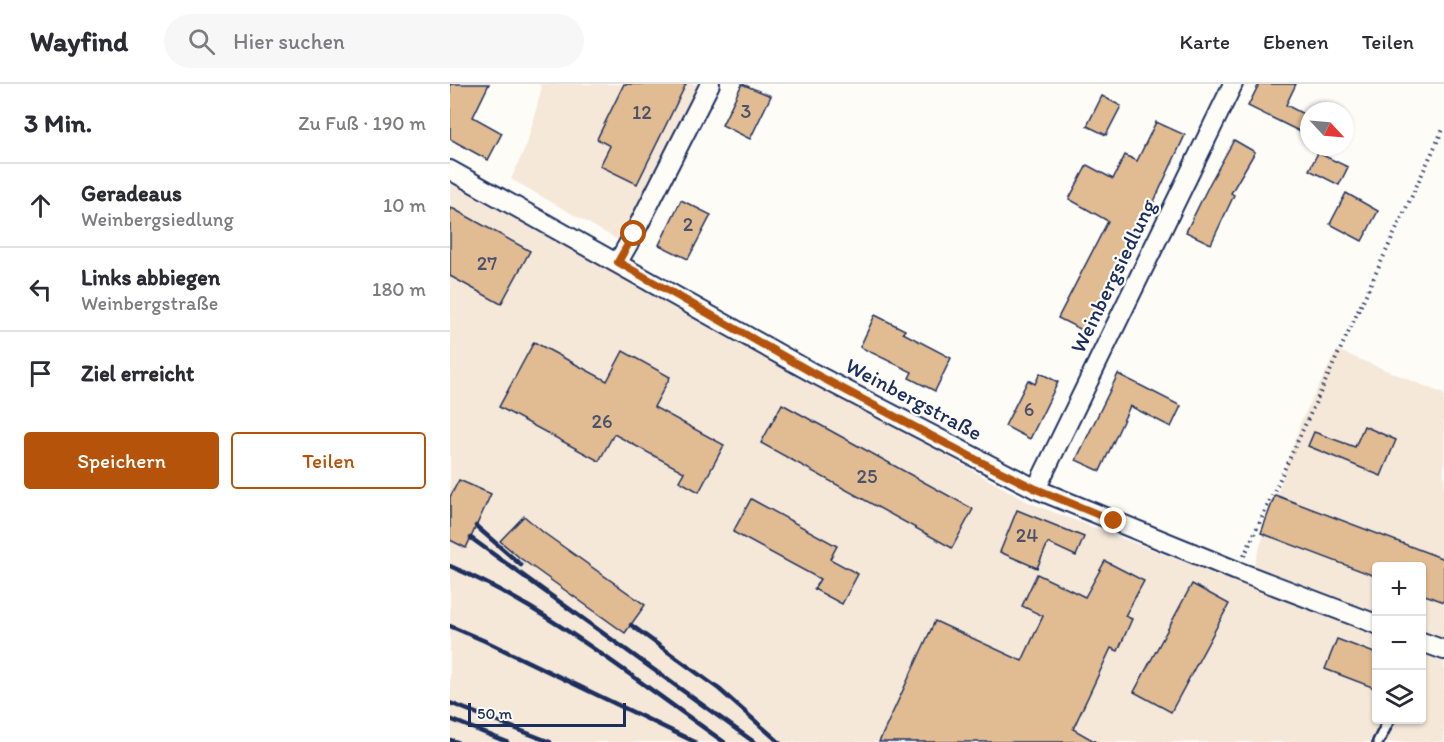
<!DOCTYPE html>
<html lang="de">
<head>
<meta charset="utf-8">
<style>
  body { margin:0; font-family:Itim,sans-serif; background:#f7f7f7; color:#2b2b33 }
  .controls { position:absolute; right:18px; bottom:18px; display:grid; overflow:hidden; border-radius:6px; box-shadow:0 2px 4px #0004 }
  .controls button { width:54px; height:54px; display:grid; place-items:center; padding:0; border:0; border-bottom:2px solid #e1e1e2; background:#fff; color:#2b2b33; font:30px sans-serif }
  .compass { position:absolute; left:850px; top:18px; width:54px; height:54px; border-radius:50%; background:#fff; box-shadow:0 2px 4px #0004; rotate:116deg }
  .scale { position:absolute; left:18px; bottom:15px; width:158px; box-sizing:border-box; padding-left:6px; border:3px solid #1b2f5e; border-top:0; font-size:16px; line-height:21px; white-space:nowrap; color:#1b2f5e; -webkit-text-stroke:4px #fdfcf7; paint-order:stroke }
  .stop { position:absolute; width:18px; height:18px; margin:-14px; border:4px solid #b45309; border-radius:50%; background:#fff }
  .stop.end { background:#b45309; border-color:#fff; box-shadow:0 2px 6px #0008 }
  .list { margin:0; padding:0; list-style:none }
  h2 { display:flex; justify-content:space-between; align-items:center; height:78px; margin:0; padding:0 24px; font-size:26px }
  h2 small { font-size:20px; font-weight:400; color:#7c7c81 }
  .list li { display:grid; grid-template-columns:39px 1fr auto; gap:18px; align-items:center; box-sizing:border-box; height:84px; padding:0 24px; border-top:2px solid #e1e1e2 }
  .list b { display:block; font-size:22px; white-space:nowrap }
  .list p { margin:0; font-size:20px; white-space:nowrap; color:#7c7c81 }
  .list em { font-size:20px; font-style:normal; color:#7c7c81 }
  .actions { display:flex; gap:12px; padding:18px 24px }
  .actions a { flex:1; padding:14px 0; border:2px solid #b45309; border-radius:6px; text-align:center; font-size:21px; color:#b45309 }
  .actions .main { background:#b45309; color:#fff }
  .icon { flex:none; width:33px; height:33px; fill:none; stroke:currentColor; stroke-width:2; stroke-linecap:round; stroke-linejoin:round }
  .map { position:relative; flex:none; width:994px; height:658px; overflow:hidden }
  header { display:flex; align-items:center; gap:36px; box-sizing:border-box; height:84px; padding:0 30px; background:#fff; border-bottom:2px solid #e1e1e2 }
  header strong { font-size:28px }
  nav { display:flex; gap:33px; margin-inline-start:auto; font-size:21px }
  .search { width:420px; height:54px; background:#f7f7f7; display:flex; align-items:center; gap:15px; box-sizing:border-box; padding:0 21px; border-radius:33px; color:#7c7c81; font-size:22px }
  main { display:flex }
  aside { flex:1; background:#fff }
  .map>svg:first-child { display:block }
</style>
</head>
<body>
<header>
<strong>Wayfind</strong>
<div class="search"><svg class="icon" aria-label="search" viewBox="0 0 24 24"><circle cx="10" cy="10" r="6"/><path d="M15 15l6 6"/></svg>Hier suchen</div>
<nav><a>Karte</a><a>Ebenen</a><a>Teilen</a></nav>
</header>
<main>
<aside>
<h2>3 Min.<small>Zu Fuß · 190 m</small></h2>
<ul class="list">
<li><svg class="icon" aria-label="ahead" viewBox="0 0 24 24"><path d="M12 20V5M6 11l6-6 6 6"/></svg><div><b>Geradeaus</b><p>Weinbergsiedlung</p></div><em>10 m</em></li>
<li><svg class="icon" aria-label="left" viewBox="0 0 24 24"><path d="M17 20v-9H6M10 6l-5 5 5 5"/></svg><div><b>Links abbiegen</b><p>Weinbergstraße</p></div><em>180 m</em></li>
<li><svg class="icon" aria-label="arrive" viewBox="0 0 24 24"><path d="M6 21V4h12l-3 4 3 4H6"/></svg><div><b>Ziel erreicht</b></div></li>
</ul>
<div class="actions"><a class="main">Speichern</a><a>Teilen</a></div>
</aside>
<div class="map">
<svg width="994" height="658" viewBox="0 0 994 658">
  <rect width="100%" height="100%" fill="#fdfcf7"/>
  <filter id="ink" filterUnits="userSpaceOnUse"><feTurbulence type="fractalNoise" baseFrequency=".0167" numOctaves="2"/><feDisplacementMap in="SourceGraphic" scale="12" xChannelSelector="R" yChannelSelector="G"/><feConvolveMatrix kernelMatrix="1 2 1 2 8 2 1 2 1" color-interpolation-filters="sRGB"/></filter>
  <g filter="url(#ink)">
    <g fill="#f5e8d9" fill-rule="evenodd">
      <polygon points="87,0 250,0 207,89 168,156 61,95 77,60 92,3"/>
      <path d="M 0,91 L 580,419 L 797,502 L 851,337 L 887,266 L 994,310 L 994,658 L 0,658 ZM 926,482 L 972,482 L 972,636 L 926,636 Z"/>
    </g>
    <g fill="#e1bb92" stroke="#1b2f5e" stroke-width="1.5">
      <polygon points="0,0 39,0 23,33 52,49 38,76 0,55"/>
      <polygon points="174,0 236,0 187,100 150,82 160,62 147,55"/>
      <polygon points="292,0 321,12 300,55 272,41"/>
      <polygon points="809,0 846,0 836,21 859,33 859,52 798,22"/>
      <polygon points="652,12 671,22 656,51 637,42"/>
      <polygon points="706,38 735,51 700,126 698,125 634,247 608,234 658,137 619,115 637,81 663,95 675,71 687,77"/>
      <polygon points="784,56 805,68 781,109 784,111 761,160 736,148 760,99"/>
      <polygon points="868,69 898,83 889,101 859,86"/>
      <polygon points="896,109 928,127 912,157 880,140"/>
      <polygon points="231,116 261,131 238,175 209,161"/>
      <polygon points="0,123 80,167 51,220 0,192"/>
      <polygon points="425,231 455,246 453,249 501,274 485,307 459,294 462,288 410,263"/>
      <polygon points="84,258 157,297 173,267 220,293 204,323 274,361 249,408 229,397 234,388 164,350 149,377 49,323"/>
      <polygon points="590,289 608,298 580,355 555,342 578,296 585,300"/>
      <polygon points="668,290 731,322 721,343 680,322 650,387 626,376"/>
      <polygon points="332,320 523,425 502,464 311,359"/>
      <polygon points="914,342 946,356 931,392 858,362 864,348 905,363"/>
      <polygon points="9,396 41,410 16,464 0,456 0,413"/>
      <polygon points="825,411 994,475 994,518 972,510 972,483 927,483 927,493 811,449"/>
      <polygon points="301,415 387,462 380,475 408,490 392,520 364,505 370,495 283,448"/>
      <polygon points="567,426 634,453 626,472 598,459 587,484 550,468"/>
      <polygon points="74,432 94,449 195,521 175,549 70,474 50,457"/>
      <polygon points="655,477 694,497 675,532 682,535 668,567 661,564 623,645 646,658 429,658 485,537 572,577 593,532 572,522 587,490 635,513"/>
      <polygon points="742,500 779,520 721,628 684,608"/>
      <polygon points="887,555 927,570 927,605 875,585"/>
    </g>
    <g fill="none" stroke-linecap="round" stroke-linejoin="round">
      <g stroke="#1b2f5e" stroke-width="14">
        <polyline id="service" points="928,658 939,636"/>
      </g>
      <g stroke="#1b2f5e" stroke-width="22">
        <g id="minor">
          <polyline points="0,86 363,289 586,405 787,487 926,540"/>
          <polyline points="168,178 184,150 260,0"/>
          <polyline points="586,405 783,0"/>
          <polyline points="972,558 994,566"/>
        </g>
      </g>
      <polyline stroke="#1b2f5e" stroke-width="4" stroke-dasharray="1.5 4.5" stroke-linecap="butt" points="794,472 994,43"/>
      <use href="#service" stroke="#fdfcf7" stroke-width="9"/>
      <use href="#minor" stroke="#fdfcf7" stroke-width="18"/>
      <g stroke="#1b2f5e" stroke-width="4.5">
        <polyline points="26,442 71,481"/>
        <polyline points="21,454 304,658"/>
        <path d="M 0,482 C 100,525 185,596 274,658"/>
        <polyline points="181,541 269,605 329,658"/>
        <polyline points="0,542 35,557 245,658"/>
        <polyline points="0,619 100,658"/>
        <polyline points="0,635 57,658"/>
        <polyline points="0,656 7,658"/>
      </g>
    </g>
  </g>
  <g fill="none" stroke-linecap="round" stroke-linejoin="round" filter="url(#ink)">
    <polyline stroke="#b45309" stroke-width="8" points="184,150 168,178 363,289 527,376 586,405 664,437"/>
  </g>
  <g text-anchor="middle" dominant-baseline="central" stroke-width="4.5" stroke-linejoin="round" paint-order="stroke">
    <g font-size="20" fill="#4c526b">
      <text x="296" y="27">3</text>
      <text x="192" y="28">12</text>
      <text x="238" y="140">2</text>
      <text x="37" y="179">27</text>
      <text x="579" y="325">6</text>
      <text x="152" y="337">26</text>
      <text x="417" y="392">25</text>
      <text x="577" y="451">24</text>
    </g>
    <g font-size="22" fill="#1b2f5e" stroke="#fdfcf7">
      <text transform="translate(663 192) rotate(-64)">Weinbergsiedlung</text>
      <text transform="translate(464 315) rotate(28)">Weinbergstraße</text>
    </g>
  </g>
</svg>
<div class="controls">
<button>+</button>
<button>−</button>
<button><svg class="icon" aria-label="layers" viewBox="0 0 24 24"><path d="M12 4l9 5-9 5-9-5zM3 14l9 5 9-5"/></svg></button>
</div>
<svg class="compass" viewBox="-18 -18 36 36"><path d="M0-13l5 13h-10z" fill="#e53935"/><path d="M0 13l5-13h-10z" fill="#7c7c81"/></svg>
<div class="scale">50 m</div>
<div class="stop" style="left:184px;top:150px"></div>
<div class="stop end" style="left:664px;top:437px"></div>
</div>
</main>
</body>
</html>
